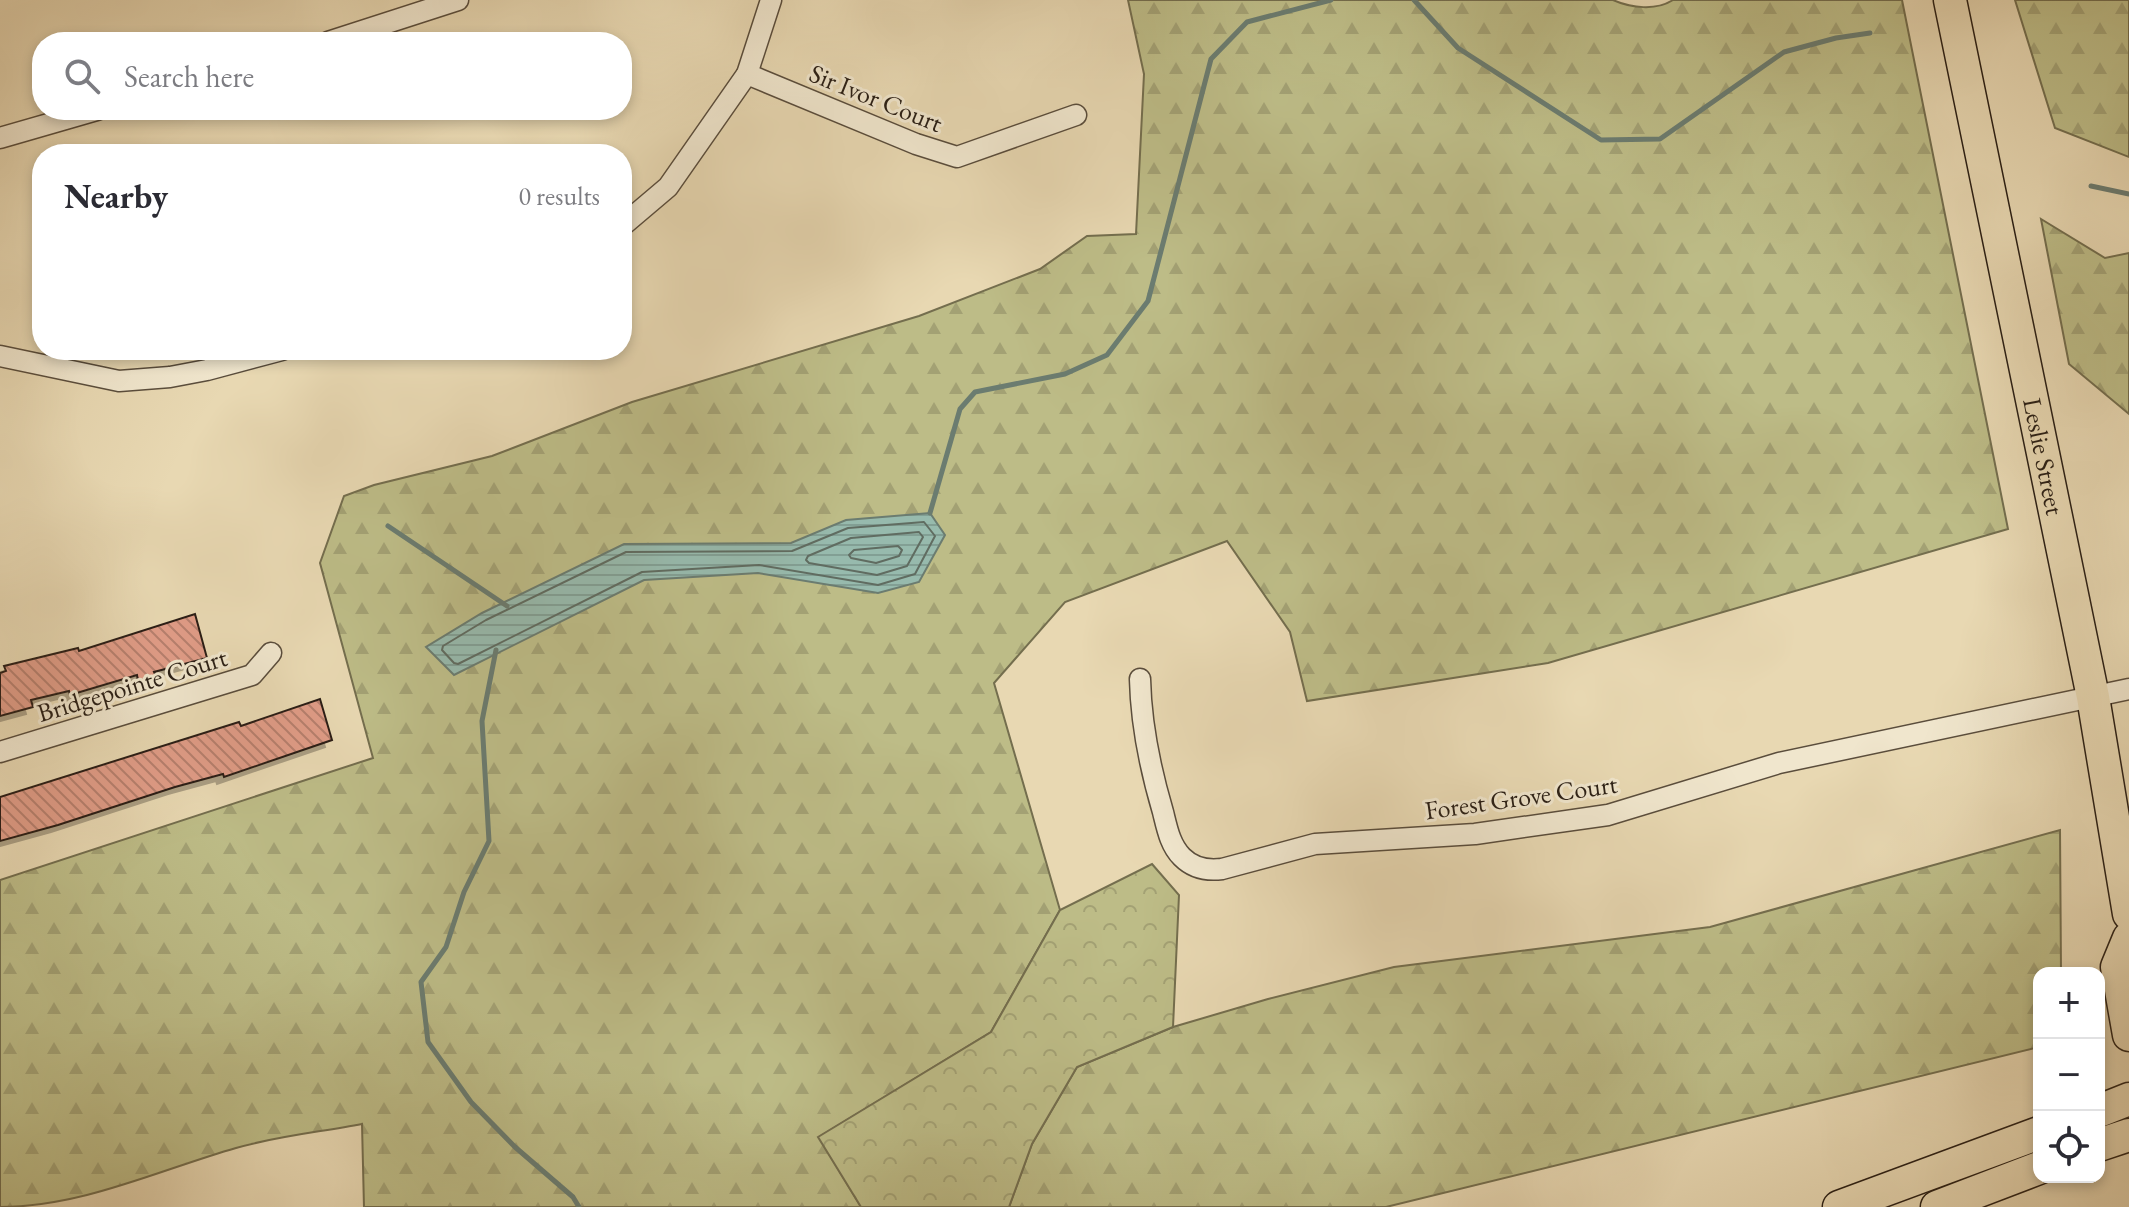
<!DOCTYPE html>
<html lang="en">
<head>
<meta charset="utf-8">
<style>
  body { margin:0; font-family:"EB Garamond",serif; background:#f2f2f3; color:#2b2b33 }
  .controls { position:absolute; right:24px; bottom:24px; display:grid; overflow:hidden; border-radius:16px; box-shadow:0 4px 12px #0003 }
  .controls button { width:72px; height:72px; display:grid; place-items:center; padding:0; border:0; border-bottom:2px solid #e1e1e2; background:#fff; color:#2b2b33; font:40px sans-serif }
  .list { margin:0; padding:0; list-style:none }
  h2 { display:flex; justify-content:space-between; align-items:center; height:104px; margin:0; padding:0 32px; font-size:34px }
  h2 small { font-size:26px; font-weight:400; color:#7c7c81 }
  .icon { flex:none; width:44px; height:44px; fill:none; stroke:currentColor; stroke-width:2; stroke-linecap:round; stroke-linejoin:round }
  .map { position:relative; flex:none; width:2129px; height:1207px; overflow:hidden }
  .search { position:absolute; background:#fff; box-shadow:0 4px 12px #0003; left:32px; top:32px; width:600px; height:88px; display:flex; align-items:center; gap:20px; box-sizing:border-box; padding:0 28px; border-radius:32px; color:#7c7c81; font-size:30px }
  .panel { position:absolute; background:#fff; box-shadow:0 4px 12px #0003; left:32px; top:144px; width:600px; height:216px; border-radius:32px }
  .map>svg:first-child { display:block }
</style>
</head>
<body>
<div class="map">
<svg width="2129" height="1207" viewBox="0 0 2129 1207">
  <defs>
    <pattern id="forest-firs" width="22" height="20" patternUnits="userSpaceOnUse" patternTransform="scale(2)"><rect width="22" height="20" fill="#bdbc87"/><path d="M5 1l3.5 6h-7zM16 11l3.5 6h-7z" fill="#a3a174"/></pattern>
    <pattern id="park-crowns" width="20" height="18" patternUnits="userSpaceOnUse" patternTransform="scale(2)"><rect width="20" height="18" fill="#bdbc87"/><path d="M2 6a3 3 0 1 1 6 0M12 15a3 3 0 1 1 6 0" fill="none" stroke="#a3a174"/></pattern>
    <pattern id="water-rules" width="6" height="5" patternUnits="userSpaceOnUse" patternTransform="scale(2)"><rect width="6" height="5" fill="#97baad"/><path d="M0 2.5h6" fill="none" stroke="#829f94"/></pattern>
    <pattern id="building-back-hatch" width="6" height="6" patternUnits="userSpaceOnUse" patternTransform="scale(2)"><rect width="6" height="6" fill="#e09c87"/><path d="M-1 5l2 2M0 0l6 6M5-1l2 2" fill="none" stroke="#b67f6d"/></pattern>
    <filter id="shadow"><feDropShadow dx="-7" dy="7" stdDeviation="0" flood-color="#0004"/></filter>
  </defs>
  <rect width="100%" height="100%" fill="#e8d8b2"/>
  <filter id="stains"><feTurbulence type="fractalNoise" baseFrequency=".0025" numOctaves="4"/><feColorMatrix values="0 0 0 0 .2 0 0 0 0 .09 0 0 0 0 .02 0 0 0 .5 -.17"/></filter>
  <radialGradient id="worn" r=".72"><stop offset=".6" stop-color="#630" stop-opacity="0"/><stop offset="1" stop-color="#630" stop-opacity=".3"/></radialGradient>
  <g fill="url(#forest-firs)" stroke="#746e4e" stroke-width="2">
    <path d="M 1128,0 L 1613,0 C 1631,8 1656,11 1673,0 L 1902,0 L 2008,529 L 1548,663 L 1307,701 L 1290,632 L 1227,541 L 1065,602 L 994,683 L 1060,910 L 991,1032 L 819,1137 L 861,1207 L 364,1207 L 362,1124 C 321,1132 277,1136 236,1148 C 159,1170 82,1207 0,1207 L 0,880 L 373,758 L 320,563 L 344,496 L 374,485 L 492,456 L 632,402 L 919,316 L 1040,269 L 1087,236 L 1136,234 L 1144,74 Z"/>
    <polygon points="2015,0 2129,0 2129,157 2055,128"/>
    <polygon points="2041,219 2105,258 2129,253 2129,414 2069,364"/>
    <polygon points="2060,830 2061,973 2039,973 2039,1047 1386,1207 1009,1207 1032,1144 1077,1067 1173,1027 1268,999 1394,967 1710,927"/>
  </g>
  <polygon fill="url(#park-crowns)" stroke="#746e4e" stroke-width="2" points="1152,864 1179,895 1173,1027 1077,1067 1032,1144 1009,1207 861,1207 818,1137 991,1032 1060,910"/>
  <polygon fill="url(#water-rules)" stroke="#6b7c70" stroke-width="2" points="930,513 945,535 919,582 878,593 758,573 644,580 454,675 426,647 482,613 624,544 791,543 846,520"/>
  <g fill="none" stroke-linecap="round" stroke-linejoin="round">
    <g stroke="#606c61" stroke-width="2">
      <polygon points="924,522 935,536 915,574 878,585 759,565 642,572 458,664 454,663 442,650 443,646 486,620 626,552 792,551 848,528"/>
      <polygon points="919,532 923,537 907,566 877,575 809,563 806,560 808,556 851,538"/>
      <polygon points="898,546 902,550 899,556 876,563 851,558 849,555 854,550"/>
    </g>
    <g stroke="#6b7c70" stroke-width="5">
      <polyline points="1414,0 1458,48 1601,140 1660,139 1784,52 1836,38 1870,33"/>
      <polyline points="2091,186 2129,194"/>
      <polyline points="930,513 960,409 975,392 1065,374 1107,355 1148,301 1211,59 1247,22 1331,0"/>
      <polyline points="388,526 507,606"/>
      <polyline points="496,650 482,721 489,841 464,892 446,947 421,982 428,1042 471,1102 515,1147 573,1197 579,1207"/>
    </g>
  </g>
  <g fill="url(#building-back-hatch)" stroke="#2a1f15" stroke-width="2" filter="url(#shadow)">
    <polygon points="195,614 207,658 154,672 156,676 138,681 137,675 70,695 69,691 31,700 33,707 0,716 0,673 6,671 4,666 78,648 79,651"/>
    <polygon points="320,699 332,740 224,777 223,774 175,787 58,825 0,841 0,797 239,722 241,726"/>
  </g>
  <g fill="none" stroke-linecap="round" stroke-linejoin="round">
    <g stroke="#5a4d3c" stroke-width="23">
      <g id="minor">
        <polyline points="328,42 458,0"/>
        <polyline points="747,74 916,144 957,157 1076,115"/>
        <polyline points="0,138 97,110"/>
        <polyline points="622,226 668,187 747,74 771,0"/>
        <polyline points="0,356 119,381 170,377 207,370 282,350"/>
        <path d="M 1140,679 C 1141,725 1150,768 1163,812 C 1167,828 1170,845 1182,857 C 1193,868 1207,871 1222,869 L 1315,844 L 1475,834 L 1608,815 L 1779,763 L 2129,689"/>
        <polyline points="0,752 252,675 271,653"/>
      </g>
    </g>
    <g stroke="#2a1f15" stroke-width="35">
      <g id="primary">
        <path id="s1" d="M 1950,0 L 2093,697 L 2129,914"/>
        <polyline points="2129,938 2117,967 2129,1035"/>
        <polyline points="2099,1111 2129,1099"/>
        <polyline points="2099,1145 2129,1135"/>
        <polyline points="1839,1207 2039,1133"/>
        <polyline points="1937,1207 2039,1168"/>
      </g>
    </g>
    <use href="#minor" stroke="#f0e6cd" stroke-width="20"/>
    <use href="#primary" stroke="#e8d8b2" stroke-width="32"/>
  </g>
  <g text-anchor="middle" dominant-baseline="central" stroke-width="6" stroke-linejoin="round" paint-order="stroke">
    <g font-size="26" fill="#2a1f15" stroke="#f0e6cd">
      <text transform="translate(876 98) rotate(22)">Sir Ivor Court</text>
      <text stroke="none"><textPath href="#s1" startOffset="466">Leslie Street</textPath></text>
      <text transform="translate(132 685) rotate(-17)">Bridgepointe Court</text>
      <text transform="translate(1521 797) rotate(-8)">Forest Grove Court</text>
    </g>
  </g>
  <rect width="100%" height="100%" filter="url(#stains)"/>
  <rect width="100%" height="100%" fill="url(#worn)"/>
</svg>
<div class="controls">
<button>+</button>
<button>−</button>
<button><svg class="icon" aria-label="locate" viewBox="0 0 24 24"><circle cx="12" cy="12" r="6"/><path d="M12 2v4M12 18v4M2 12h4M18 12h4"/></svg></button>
</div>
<div class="search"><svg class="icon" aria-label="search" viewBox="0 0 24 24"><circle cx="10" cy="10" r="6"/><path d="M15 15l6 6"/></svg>Search here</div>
<section class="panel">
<h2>Nearby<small>0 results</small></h2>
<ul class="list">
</ul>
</section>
</div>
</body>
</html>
